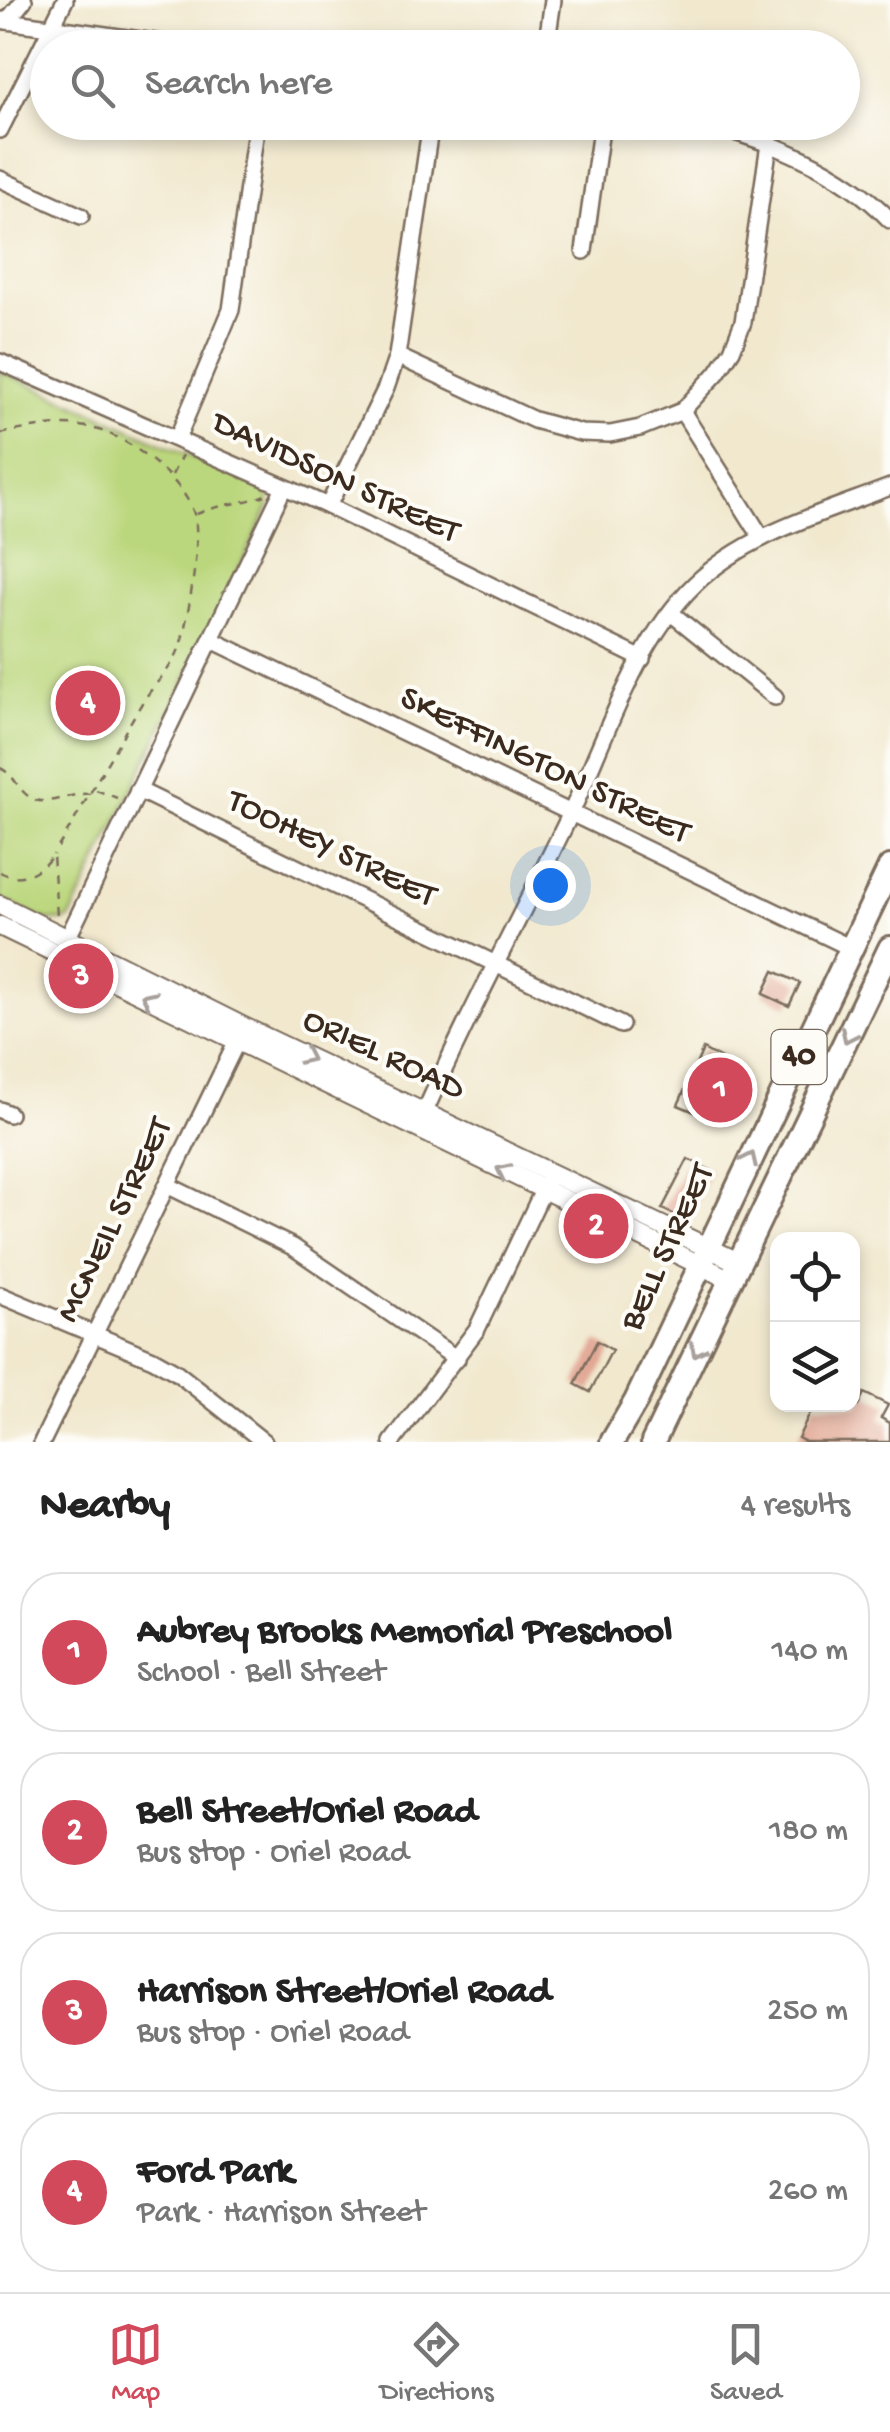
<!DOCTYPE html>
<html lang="en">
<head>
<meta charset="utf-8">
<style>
  body { margin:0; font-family:"Gochi Hand",sans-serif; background:#f6f6f6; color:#222 }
  .controls { position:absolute; right:30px; bottom:30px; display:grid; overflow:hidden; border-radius:20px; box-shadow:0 5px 15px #0003 }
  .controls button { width:90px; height:90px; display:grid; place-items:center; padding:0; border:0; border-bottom:2px solid #e0e0e0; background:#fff; color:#222; font:50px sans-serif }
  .you { position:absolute; left:550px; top:885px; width:35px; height:35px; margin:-25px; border:8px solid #fff; border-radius:50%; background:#1a73e8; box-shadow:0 0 0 15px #1a73e833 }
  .badge { display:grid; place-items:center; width:65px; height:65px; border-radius:50%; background:#d1495b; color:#fff; font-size:32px; font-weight:700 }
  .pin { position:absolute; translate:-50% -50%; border:5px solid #fff; box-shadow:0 2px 10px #0006 }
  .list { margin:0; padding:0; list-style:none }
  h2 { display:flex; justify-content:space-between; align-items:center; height:130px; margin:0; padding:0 40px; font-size:42px }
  h2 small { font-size:32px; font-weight:400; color:#767676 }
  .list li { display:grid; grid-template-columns:65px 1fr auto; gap:30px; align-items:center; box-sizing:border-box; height:160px; margin:0 20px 20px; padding:0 20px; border:2px solid #e0e0e0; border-radius:40px }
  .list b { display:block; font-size:38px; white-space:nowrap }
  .list p { margin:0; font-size:32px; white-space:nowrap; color:#767676 }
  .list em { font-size:32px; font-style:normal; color:#767676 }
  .icon { flex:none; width:55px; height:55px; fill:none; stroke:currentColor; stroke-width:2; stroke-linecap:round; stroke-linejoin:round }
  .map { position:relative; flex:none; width:890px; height:1442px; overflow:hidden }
  .search { position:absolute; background:#fff; box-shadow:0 5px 15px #0003; left:30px; right:30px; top:30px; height:110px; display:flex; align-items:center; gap:25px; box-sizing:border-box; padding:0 35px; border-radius:55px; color:#767676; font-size:38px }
  .sheet { height:850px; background:#fff }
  nav { display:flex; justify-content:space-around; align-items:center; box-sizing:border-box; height:140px; border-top:2px solid #e0e0e0; background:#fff; font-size:28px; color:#767676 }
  nav a { display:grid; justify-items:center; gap:5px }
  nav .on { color:#d1495b }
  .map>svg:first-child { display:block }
</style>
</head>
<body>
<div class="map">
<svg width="890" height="1442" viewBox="0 0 890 1442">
  <rect width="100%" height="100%" fill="#fdfcf7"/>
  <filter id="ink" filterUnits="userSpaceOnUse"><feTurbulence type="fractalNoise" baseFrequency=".01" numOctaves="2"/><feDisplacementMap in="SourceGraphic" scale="20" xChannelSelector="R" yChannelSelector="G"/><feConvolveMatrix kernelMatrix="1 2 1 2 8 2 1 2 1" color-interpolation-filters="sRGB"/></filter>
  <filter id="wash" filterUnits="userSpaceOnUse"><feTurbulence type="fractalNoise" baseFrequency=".0048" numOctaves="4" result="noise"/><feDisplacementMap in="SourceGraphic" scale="40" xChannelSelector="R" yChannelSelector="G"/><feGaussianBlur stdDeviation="2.25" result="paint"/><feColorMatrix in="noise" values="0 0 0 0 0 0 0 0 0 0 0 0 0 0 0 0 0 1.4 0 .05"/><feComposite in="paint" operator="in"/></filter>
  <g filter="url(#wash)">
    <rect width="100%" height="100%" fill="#f1e8ce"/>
    <path fill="#bbd77d" stroke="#7b804e" stroke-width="2.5" d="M 0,371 L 264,489 L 269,498 L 269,507 L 70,918 C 48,929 21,908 0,898 Z"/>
    <g id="blocks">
      <g fill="#e1a491">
        <polygon points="774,971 800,983 789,1006 763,994"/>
        <polygon points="703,1049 732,1065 725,1080 720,1078 715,1089 709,1086 697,1113 678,1105"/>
        <polygon points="688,1159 710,1170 688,1221 662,1209"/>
        <polygon points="597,1341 612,1350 590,1392 575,1384"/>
        <polygon points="864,1393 888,1405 881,1418 890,1423 890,1442 806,1442 798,1438 815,1404 858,1406"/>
      </g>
    </g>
  </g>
  <g filter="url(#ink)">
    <use href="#blocks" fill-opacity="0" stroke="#7b6c5c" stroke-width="2.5"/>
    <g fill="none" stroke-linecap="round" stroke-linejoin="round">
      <g stroke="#7b6c5c" stroke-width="20">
        <g id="minor">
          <polyline points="0,20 197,48"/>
          <polyline points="7,21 24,0"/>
          <polyline points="546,48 553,0"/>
          <path d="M 700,122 C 768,140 841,168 890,220"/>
          <polyline points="0,130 65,0"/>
          <polyline points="0,179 81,216"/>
          <polyline points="584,251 602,122"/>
          <polyline points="397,356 534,420 581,433 610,434 640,428 682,411 717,373 732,350 743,322 769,144"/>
          <polyline points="0,362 328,506 642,659"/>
          <polyline points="682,411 762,538"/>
          <polyline points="177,439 231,310 257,122"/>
          <polyline points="328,506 386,388 397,356 431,122"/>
          <polyline points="671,613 775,697"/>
          <polyline points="212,640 851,948"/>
          <polyline points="138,790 621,1025"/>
          <polyline points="59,956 284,487"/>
          <polyline points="0,1110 9,1114"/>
          <path d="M 420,1123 C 465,1019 520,919 569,817 C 604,743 635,642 695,584 C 747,534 823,513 890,487"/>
          <polyline points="167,1185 293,1247 457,1359"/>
          <polyline points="0,1295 153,1359 176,1372 264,1442"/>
          <polyline points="42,1442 242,1031"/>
          <polyline points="392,1442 477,1329 547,1182"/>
        </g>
      </g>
      <g stroke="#7b6c5c" stroke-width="22">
        <g id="major">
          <polyline points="0,905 244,1027 740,1263"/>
          <polyline points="0,926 731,1280"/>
        </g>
      </g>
      <g stroke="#7b6c5c" stroke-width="28">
        <g id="highway">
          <polyline points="612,1442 636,1401 890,867"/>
          <polyline points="653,1442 890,948"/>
        </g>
      </g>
      <g stroke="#7b6c5c" stroke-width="2.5" stroke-dasharray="8 8" stroke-linecap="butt">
        <path d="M 0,434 C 63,421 97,417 150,459 C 168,474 184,489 193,511 C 203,533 188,622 180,646 C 173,668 153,685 142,703 C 111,754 85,805 53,855"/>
        <polyline points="172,475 182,455"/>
        <path d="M 197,514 C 219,504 243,504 265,495"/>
        <path d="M 0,768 C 15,775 16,787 28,796 C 44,810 71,791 91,794"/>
        <polyline points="96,790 117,798"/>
        <path d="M 0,872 C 20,883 40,872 53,855 L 57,916"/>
      </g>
      <use href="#minor" stroke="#fff" stroke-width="15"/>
      <use href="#major" stroke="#fff" stroke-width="18"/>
      <use href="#highway" stroke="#fff" stroke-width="22"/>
    </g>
    <defs><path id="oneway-chevron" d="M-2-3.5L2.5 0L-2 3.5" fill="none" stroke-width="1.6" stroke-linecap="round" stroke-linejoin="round" transform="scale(2.5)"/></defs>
    <g stroke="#a79f9a">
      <use href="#oneway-chevron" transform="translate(148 998) rotate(-154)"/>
      <use href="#oneway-chevron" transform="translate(848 1036) rotate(115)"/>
      <use href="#oneway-chevron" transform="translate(307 1057) rotate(25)"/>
      <use href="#oneway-chevron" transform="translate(750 1159) rotate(-65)"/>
      <use href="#oneway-chevron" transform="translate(503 1171) rotate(-154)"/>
      <use href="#oneway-chevron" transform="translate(697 1350) rotate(116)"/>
    </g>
  </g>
  <g text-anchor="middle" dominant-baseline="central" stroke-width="8" stroke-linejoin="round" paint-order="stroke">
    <rect fill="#fdfcf7" stroke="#75695f" stroke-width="2.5" x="771.5" y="1030" width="55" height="54" rx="8"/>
    <g font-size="32" font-weight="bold" fill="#3b2a1e">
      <text x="799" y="1057">40</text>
    </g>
    <g font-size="35" fill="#3b2a1e" stroke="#fdfcf7">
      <text transform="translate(335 479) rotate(25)">DAVIDSON STREET</text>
      <text transform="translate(544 767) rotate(26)">SKEFFINGTON STREET</text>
      <text transform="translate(331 850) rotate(26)">TOOHEY STREET</text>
      <text transform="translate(383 1056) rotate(25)">ORIEL ROAD</text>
      <text transform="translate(116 1221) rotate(-64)">MCNEIL STREET</text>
      <text transform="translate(669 1248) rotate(-65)">BELL STREET</text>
    </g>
  </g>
</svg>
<div class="controls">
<button><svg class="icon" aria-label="locate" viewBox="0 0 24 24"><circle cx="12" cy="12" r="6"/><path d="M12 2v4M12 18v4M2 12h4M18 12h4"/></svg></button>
<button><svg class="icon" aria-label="layers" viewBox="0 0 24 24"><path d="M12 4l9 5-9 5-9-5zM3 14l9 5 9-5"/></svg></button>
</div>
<div class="you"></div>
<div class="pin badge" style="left:720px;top:1090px">1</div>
<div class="pin badge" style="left:596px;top:1226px">2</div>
<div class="pin badge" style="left:81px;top:976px">3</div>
<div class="pin badge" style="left:88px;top:703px">4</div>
<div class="search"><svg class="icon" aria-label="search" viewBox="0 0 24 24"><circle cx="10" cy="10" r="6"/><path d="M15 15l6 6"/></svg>Search here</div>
</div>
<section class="sheet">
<h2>Nearby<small>4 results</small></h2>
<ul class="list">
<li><span class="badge">1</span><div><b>Aubrey Brooks Memorial Preschool</b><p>School · Bell Street</p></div><em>140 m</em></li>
<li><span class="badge">2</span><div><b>Bell Street/Oriel Road</b><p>Bus stop · Oriel Road</p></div><em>180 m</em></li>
<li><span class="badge">3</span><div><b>Harrison Street/Oriel Road</b><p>Bus stop · Oriel Road</p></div><em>250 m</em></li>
<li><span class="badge">4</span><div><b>Ford Park</b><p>Park · Harrison Street</p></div><em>260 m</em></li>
</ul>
</section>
<nav>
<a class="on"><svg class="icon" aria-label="map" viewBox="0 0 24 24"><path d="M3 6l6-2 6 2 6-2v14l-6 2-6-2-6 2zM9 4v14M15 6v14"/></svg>Map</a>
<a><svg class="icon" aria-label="directions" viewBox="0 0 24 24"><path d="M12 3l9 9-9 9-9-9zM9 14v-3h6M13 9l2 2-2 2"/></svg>Directions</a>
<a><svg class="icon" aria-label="saved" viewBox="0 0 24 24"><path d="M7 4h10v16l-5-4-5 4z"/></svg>Saved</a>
</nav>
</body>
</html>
